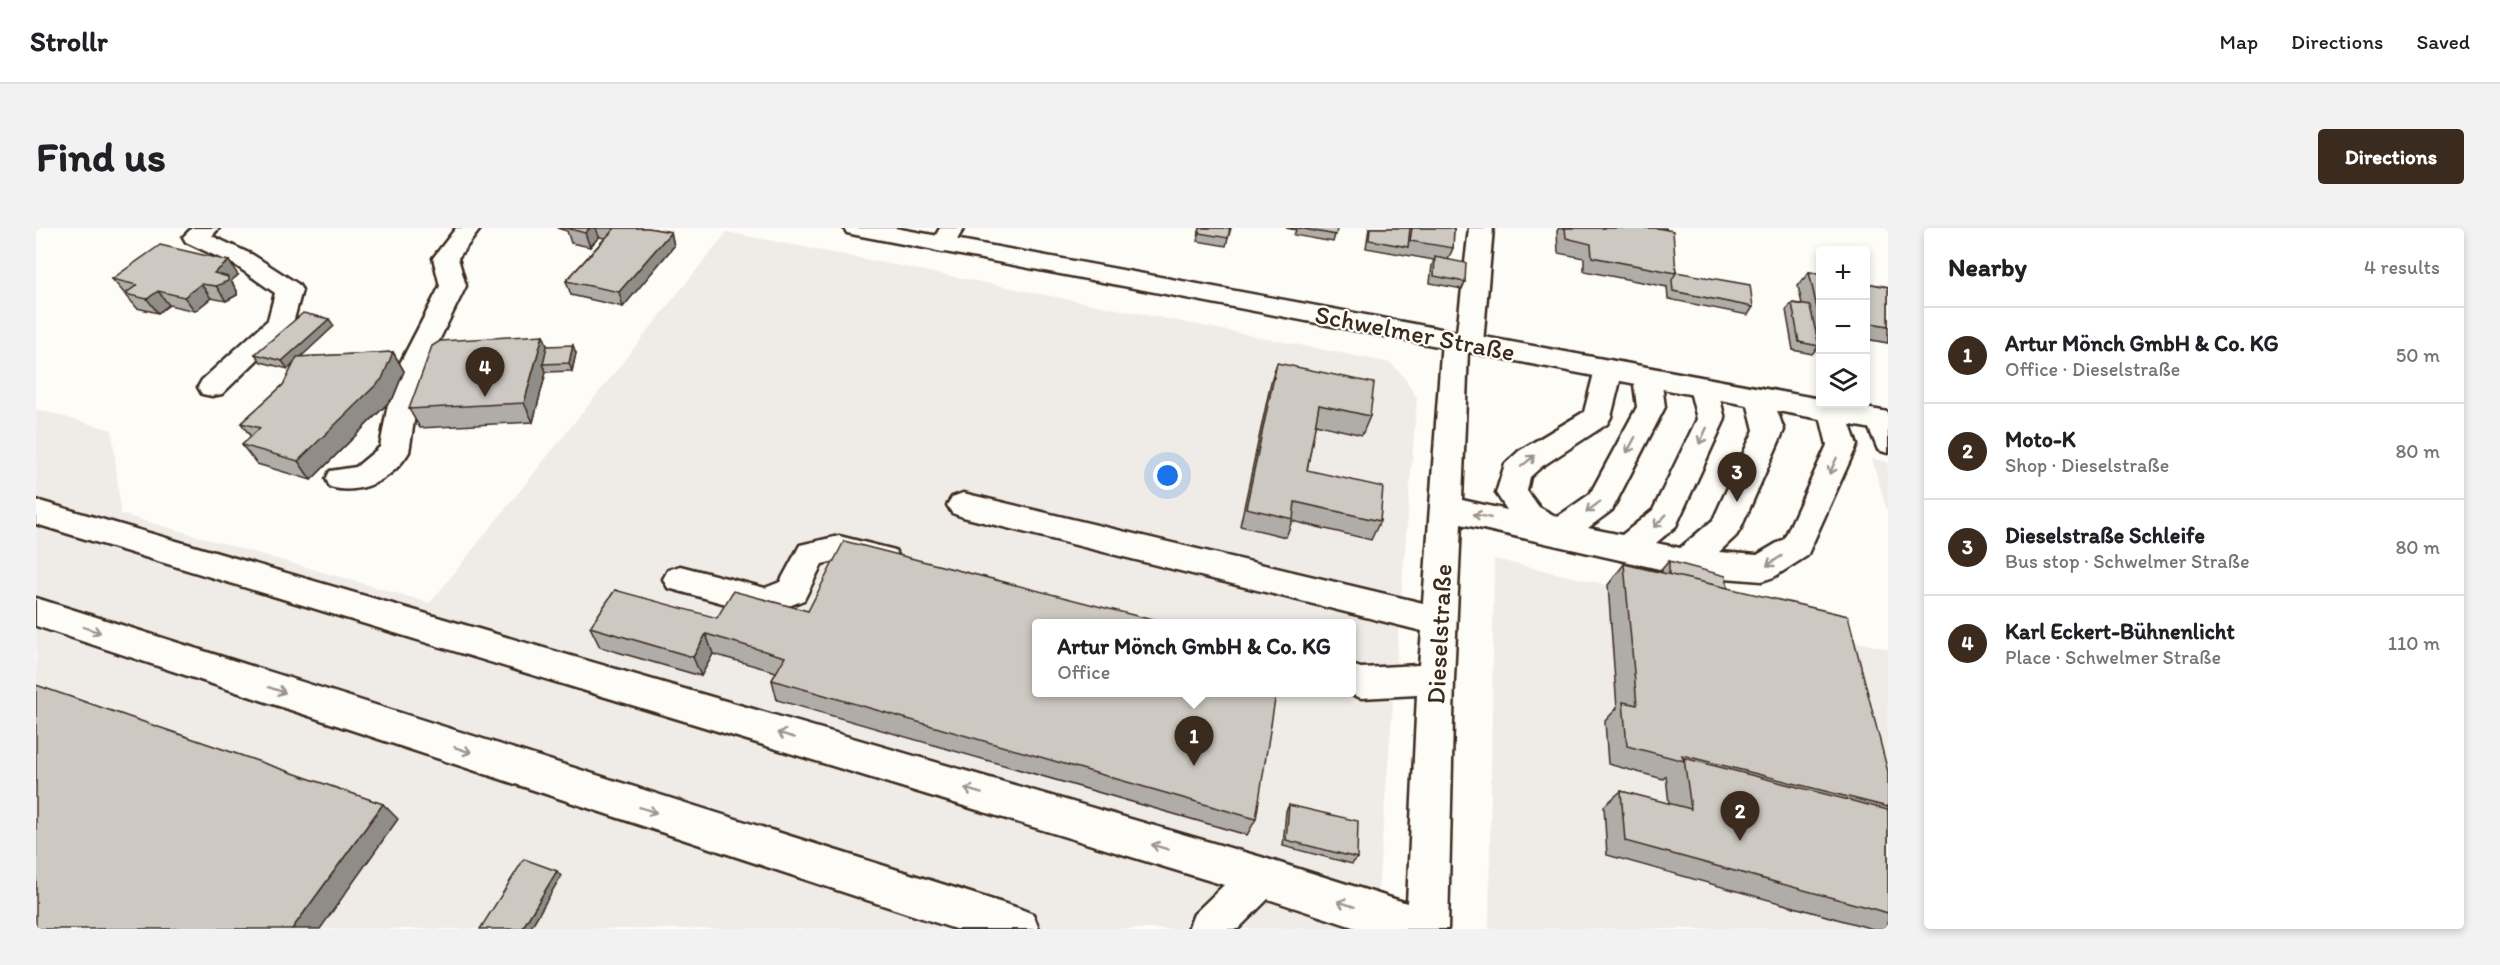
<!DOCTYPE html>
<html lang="en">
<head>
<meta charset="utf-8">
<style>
  body { margin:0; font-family:Itim,sans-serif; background:#f2f2f2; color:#202124 }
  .controls { position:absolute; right:18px; top:18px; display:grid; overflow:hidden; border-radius:6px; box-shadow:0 3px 9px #0003 }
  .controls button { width:54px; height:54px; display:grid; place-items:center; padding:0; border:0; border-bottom:2px solid #e0e0e0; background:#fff; color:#202124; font:30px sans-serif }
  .you { position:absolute; left:1132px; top:248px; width:21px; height:21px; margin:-15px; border:4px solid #fff; border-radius:50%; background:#1a73e8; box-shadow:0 0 0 9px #1a73e833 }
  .badge { display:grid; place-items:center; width:39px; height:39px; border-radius:50%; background:#3b2a1e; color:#fff; font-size:20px; font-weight:700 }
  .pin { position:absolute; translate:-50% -50px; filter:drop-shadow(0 2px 3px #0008) }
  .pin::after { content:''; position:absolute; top:32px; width:21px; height:18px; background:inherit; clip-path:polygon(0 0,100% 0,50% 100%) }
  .popup { position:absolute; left:996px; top:391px; width:324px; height:78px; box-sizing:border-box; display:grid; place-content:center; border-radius:6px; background:#fff; filter:drop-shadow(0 2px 4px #0005); font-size:20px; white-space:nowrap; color:#757577 }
  .popup b { font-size:22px; color:#202124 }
  .popup::after { content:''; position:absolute; left:50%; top:100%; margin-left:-12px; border:12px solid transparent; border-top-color:#fff }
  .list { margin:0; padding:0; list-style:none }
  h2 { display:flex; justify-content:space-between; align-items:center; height:78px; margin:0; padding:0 24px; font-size:26px }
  h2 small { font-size:20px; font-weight:400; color:#757577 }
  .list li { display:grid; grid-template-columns:39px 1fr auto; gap:18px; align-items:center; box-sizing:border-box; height:96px; padding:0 24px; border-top:2px solid #e0e0e0 }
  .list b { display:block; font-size:22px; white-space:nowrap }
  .list p { margin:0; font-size:20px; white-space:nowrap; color:#757577 }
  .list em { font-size:20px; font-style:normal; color:#757577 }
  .icon { flex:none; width:33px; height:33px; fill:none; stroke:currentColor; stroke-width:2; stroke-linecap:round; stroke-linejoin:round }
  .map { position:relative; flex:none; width:1852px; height:701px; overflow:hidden; border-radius:6px }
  header { display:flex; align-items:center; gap:36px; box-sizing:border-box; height:84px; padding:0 30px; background:#fff; border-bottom:2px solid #e0e0e0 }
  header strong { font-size:28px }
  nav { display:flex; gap:33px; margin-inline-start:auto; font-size:21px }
  .intro { display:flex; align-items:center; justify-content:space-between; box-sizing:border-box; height:144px; padding:0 36px }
  h1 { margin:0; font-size:42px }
  .button { padding:15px 27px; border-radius:6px; background:#3b2a1e; color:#fff; font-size:21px; font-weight:700 }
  main { display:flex; gap:36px; padding:0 36px }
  aside { flex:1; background:#fff; border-radius:6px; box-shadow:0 3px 9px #0003 }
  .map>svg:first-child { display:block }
</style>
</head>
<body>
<header>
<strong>Strollr</strong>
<nav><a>Map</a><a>Directions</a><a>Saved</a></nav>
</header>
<div class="intro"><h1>Find us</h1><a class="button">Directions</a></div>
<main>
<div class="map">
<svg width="1852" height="701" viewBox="0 0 1852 701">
  <rect width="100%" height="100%" fill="#fdfcf7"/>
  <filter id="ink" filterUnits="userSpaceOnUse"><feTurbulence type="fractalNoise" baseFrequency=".0167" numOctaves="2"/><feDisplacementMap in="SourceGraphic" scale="12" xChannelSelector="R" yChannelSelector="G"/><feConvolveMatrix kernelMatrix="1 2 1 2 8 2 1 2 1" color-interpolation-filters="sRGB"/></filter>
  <g filter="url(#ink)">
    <g fill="#efece7" fill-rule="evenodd">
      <path d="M 691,4 L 1355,135 L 1369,150 L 1381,170 L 1339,701 L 0,701 L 0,181 L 76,202 L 85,286 L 394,375 ZM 1000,396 L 1316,396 L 1316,464 L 1000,464 Z"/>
      <polygon points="1836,231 1852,234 1852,286"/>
      <polygon points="1458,331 1852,421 1852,701 1453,701"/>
    </g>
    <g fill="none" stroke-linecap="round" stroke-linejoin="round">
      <g stroke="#3b2a1e" stroke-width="5">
        <g id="minor">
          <polygon points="156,0 183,0 176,8 217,27 262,56 266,62 257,95 253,101 186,166 176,168 166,166 162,159 166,152 232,92 239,65 199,37 150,14 147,9"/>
          <path d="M 420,0 L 445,0 L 422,30 L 430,58 L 385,149 L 373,224 C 357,251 325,268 294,259 L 290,251 L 294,243 L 320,239 L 344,219 L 357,149 L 404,58 L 397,30 Z"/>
          <polygon points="904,0 928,0 915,22 906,24 897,22 894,17"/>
          <polygon points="1433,0 1457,0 1447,115 1443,121 1432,123 1426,272 1471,282 1460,265 1469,236 1483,223 1548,184 1559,141 1563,135 1573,132 1583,135 1587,141 1575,189 1571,196 1505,239 1494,249 1491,263 1503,279 1521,289 1554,266 1601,179 1597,149 1601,142 1611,140 1621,142 1625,149 1629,179 1576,282 1552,300 1586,307 1617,282 1661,191 1653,159 1657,152 1667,150 1677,152 1681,159 1689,191 1640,298 1620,315 1644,320 1677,292 1718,202 1710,170 1714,163 1724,160 1734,163 1748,202 1705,300 1700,308 1683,324 1721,327 1748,311 1791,217 1783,184 1787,177 1807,177 1821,217 1771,328 1738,349 1726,353 1650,347 1425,296 1418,451 1412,701 1323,701 1232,671 1202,701 1152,701 1158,686 1188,657 0,296 0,272 1225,629 1371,675 1381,467 1325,470 1309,464 1316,464 1316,437 1325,440 1383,437 1386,403 927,289 916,285 911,277 916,269 927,265 1387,375 1406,112 1409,106 1421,104"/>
          <polygon points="1845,183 1852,185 1852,225 1842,222 1830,193 1835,186"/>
          <polygon points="803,308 859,322 864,331 859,340 848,344 803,332 786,336 768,372 730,387 632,360 627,351 632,342 644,338 729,360 744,354 764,317"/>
          <polygon points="0,370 982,680 997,686 1003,701 919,701 0,398"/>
        </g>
      </g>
      <g stroke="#3b2a1e" stroke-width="5">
        <polygon id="major" points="808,0 859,0 1784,171 1784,176 1807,176 1852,184 1852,204 820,7 811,5"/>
      </g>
      <use href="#minor" fill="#fdfcf7" fill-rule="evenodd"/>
      <use href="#major" fill="#fdfcf7" fill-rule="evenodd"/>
    </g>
    <g fill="#b0aca7" stroke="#3b2a1e" stroke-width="1.5">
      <polygon points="521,0 612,0 635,4 638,18 587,79 535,67 530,53 569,10 563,9 554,19 535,15 531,3"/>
      <polygon points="1164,0 1195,0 1190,18 1161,13"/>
      <polygon points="1250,0 1301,0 1297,14 1258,7 1260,2"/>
      <polygon points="1333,0 1418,0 1417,20 1412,32 1429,54 1426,61 1394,55 1396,37 1398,32 1330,20"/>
      <polygon points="1523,0 1630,0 1640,44 1717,79 1712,87 1632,71 1631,59 1548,43 1548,30 1522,25 1521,3"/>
      <polygon points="1773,44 1785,46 1785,102 1779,101 1783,118 1776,126 1757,122 1750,82 1756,75 1766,76 1762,58"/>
      <polygon points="202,47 195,53 201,63 201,67 190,73 175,70 159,83 133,77 122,85 101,80 76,51"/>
      <polygon points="1830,55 1852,59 1852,115 1830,111"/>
      <polygon points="298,98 264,129 357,124 368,143 357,170 275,252 221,236 206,217 215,209 205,195 247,157 258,135 252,141 225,134 219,126"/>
      <polygon points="507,107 511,118 540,125 536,143 510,144 497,194 384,200 373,181"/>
      <polygon points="1241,135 1334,188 1326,207 1279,196 1271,242 1344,293 1335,312 1256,293 1250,309 1204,298 1235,154"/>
      <polygon points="1633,333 1692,360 1852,544 1852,701 1837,701 1571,627 1568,578 1585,563 1633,576 1630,548 1627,551 1572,536 1569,493 1581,480 1572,357 1588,336 1626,345 1626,341"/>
      <polygon points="579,362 1220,591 1211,607 741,472 736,452 740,444 677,426 665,448 564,419 554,399"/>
      <polygon points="1253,577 1321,630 1316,636 1247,618 1250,583"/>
    </g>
    <g fill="#908c88" stroke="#3b2a1e" stroke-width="1.5">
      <polygon points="554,0 560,0 563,9 554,19 549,5"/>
      <polygon points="635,4 638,18 587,79 583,64"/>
      <polygon points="193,33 202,47 195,53 201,63 201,67 190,73 180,58 178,45"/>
      <polygon points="165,56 175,70 159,83 148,69"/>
      <polygon points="122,63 133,77 122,85 111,71"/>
      <polygon points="293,91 298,98 252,141 246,133"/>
      <polygon points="507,107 515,126 507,136 510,144 497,194 488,175"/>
      <polygon points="537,117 540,125 536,143 533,135"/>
      <polygon points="357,124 368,143 357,170 275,252 262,233"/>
      <polygon points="670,406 677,426 665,448 657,429"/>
      <polygon points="347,576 362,591 284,701 256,701"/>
      <polygon points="521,643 525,648 494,701 486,701"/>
    </g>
    <g fill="#cdc8c2" stroke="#3b2a1e" stroke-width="1.5">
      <polygon points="530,0 554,0 549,5"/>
      <polygon points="579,0 612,0 635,4 583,64 530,53"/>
      <polygon points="1164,0 1194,0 1192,10 1163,5"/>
      <polygon points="1263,0 1301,0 1300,7"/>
      <polygon points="1334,0 1374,0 1372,19 1333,12"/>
      <polygon points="1376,0 1418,0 1417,20 1374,13"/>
      <polygon points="1529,0 1621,0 1637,3 1640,45 1556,29 1555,16 1530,10"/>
      <polygon points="124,17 193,33 178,45 192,49 192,53 180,58 165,56 148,69 122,63 111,71 89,66 101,57 76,51"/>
      <polygon points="1399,29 1430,35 1429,54 1398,48"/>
      <polygon points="1640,44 1714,57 1717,79 1637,63 1636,52 1640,45"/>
      <polygon points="1773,44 1785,46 1785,85 1782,85"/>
      <polygon points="1830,55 1852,59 1852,98 1830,94"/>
      <polygon points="1756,75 1774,78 1783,118 1763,114"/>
      <polygon points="267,85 293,91 246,133 219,126"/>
      <polygon points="507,107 488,175 373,181 396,118 404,113"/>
      <polygon points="537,117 533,135 507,136 511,118"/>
      <polygon points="357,124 346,151 262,233 206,217 224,200 205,195 247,157 261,129"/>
      <polygon points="1241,135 1338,155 1334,188 1283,177 1271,242 1347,259 1344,293 1259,274 1257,291 1210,280"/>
      <polygon points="808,313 1132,396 1000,396 1000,465 1240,465 1220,591 736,452 749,429 670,406 657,429 554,399 579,362 681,390 697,363 772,383"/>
      <polygon points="1633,333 1690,348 1692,360 1633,347"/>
      <polygon points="1588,336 1812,388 1852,544 1852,579 1646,527 1648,533 1591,518 1587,474 1601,477"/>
      <polygon points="0,457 347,576 256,701 0,701"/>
      <polygon points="1648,530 1852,582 1852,685 1589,613 1585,563 1655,581"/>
      <polygon points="1253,577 1322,593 1321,630 1250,612"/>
      <polygon points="488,631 521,643 486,701 444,701"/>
    </g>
    <defs><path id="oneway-shaft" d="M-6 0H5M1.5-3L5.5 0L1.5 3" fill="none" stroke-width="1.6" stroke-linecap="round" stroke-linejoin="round" transform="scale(1.5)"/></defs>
    <g stroke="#9c938a">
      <use href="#oneway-shaft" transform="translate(1667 208) rotate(115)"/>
      <use href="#oneway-shaft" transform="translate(1595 217) rotate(118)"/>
      <use href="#oneway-shaft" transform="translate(1492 233) rotate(-39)"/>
      <use href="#oneway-shaft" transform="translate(1797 238) rotate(114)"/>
      <use href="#oneway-shaft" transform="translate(1557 279) rotate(143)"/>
      <use href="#oneway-shaft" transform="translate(1446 288) rotate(-168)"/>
      <use href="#oneway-shaft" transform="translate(1624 293) rotate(135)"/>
      <use href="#oneway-shaft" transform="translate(1738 333) rotate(147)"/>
      <use href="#oneway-shaft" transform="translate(56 402) rotate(18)"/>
      <use href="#oneway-shaft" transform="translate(241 462) rotate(18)"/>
      <use href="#oneway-shaft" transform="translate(750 507) rotate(-163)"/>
      <use href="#oneway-shaft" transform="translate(427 522) rotate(18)"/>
      <use href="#oneway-shaft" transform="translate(937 563) rotate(-163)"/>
      <use href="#oneway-shaft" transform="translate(612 582) rotate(18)"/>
      <use href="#oneway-shaft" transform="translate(1124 619) rotate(-163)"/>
      <use href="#oneway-shaft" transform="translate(1310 676) rotate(-162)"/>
    </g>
  </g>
  <g text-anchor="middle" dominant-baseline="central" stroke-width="4.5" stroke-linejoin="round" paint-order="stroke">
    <g font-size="26" fill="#3b2a1e" stroke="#fdfcf7">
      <text transform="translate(1379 105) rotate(11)">Schwelmer Straße</text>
      <text transform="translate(1403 406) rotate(-87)">Dieselstraße</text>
    </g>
  </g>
</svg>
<div class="controls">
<button>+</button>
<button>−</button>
<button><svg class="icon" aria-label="layers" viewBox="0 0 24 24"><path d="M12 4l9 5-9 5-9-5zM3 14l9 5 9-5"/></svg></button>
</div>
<div class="you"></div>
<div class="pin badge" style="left:1158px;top:538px">1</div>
<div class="popup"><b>Artur Mönch GmbH &amp; Co. KG</b>Office</div>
<div class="pin badge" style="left:1704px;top:613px">2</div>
<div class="pin badge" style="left:1701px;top:274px">3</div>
<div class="pin badge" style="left:449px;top:169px">4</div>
</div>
<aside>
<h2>Nearby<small>4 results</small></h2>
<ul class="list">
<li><span class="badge">1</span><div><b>Artur Mönch GmbH &amp; Co. KG</b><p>Office · Dieselstraße</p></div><em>50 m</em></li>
<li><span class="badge">2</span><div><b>Moto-K</b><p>Shop · Dieselstraße</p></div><em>80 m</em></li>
<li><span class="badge">3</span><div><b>Dieselstraße Schleife</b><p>Bus stop · Schwelmer Straße</p></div><em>80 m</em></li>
<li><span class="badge">4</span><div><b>Karl Eckert-Bühnenlicht</b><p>Place · Schwelmer Straße</p></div><em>110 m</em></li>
</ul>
</aside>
</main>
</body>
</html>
